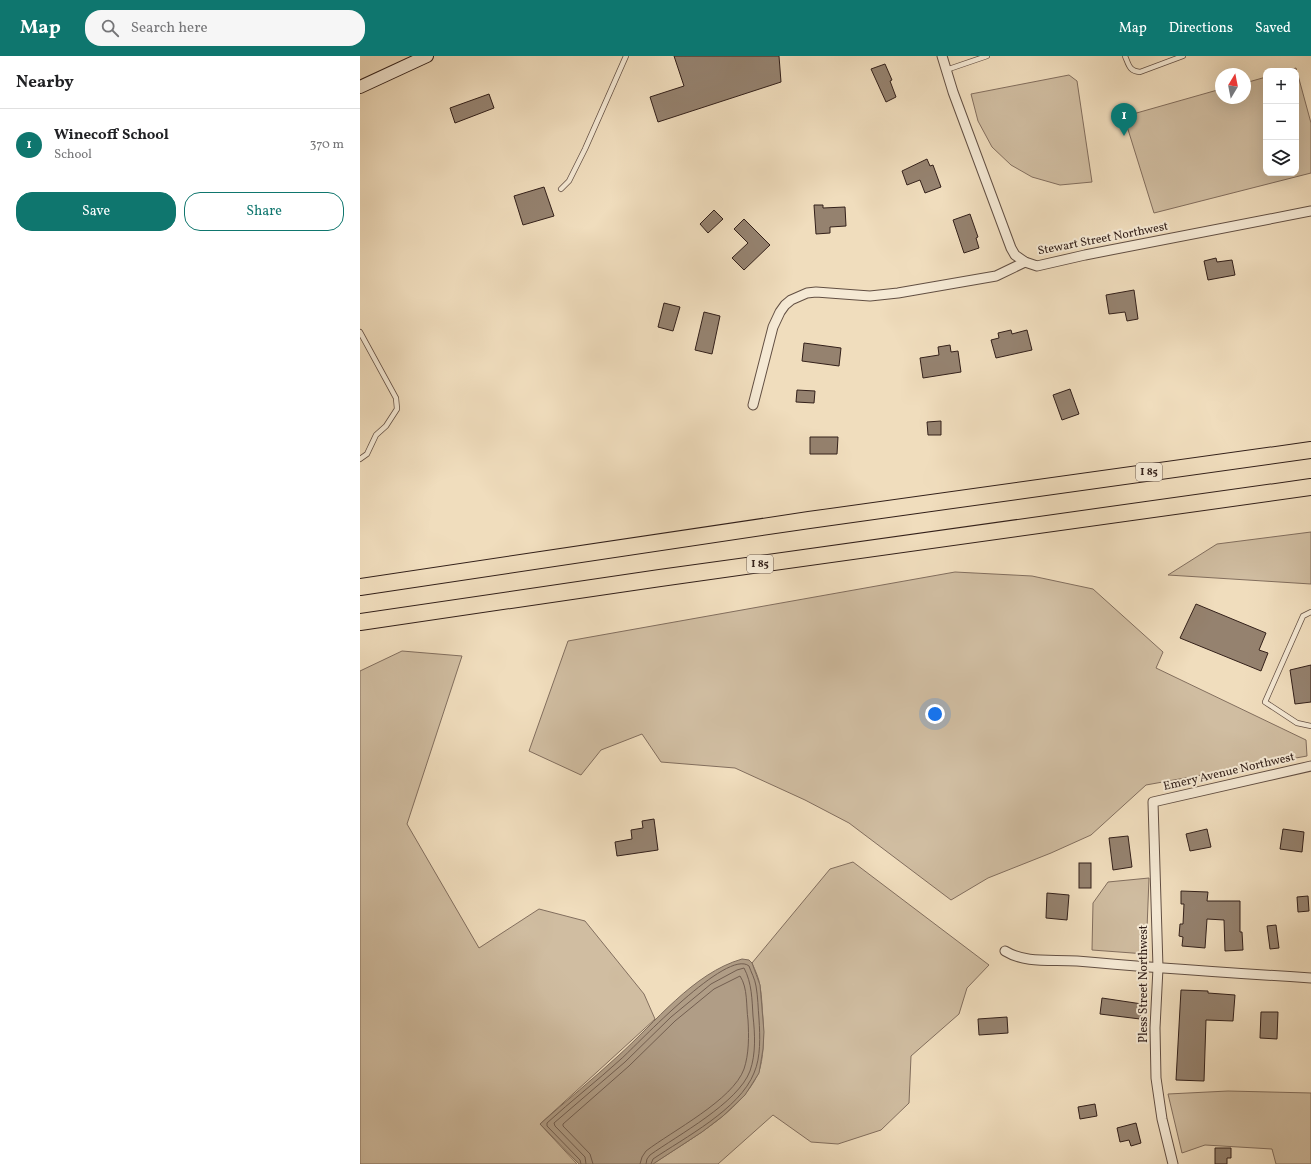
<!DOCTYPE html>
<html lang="en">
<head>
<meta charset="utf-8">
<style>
  body { margin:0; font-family:Vollkorn,serif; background:#f6f6f6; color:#202124 }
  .controls { position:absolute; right:12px; top:12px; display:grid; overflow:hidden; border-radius:8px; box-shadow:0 4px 16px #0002 }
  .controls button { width:36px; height:36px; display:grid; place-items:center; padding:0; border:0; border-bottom:1px solid #e0e0e0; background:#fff; color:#202124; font:20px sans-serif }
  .compass { position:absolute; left:855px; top:12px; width:36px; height:36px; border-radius:50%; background:#fff; box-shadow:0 4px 16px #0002; rotate:10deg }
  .you { position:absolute; left:575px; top:658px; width:14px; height:14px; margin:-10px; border:3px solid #fff; border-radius:50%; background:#1a73e8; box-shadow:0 0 0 6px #1a73e833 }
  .badge { display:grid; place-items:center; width:26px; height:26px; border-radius:50%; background:#0f766e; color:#fff; font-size:13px; font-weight:700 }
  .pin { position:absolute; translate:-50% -33px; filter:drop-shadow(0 1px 2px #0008) }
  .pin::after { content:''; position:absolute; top:21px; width:14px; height:12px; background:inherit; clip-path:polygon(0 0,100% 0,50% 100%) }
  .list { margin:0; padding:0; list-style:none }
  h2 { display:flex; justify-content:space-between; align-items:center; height:52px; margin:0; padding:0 16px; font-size:17px }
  h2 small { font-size:13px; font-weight:400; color:#757577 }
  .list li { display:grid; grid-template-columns:26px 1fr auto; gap:12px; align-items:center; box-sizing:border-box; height:72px; padding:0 16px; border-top:1px solid #e0e0e0 }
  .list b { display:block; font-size:15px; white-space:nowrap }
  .list p { margin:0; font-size:13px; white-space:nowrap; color:#757577 }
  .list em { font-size:13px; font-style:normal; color:#757577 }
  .actions { display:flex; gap:8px; padding:12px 16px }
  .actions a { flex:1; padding:9px 0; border:1px solid #0f766e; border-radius:16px; text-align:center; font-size:14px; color:#0f766e }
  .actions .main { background:#0f766e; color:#fff }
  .icon { flex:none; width:22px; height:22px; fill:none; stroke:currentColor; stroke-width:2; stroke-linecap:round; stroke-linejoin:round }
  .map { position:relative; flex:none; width:951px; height:1108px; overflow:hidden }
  header { display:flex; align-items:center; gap:24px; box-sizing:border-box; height:56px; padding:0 20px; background:#0f766e; color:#fff }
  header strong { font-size:19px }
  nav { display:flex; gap:22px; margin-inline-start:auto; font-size:14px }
  .search { width:280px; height:36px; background:#f6f6f6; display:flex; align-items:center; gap:10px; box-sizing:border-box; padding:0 14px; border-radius:16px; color:#757577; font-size:15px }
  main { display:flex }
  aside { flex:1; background:#fff }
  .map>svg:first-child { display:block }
</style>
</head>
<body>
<header>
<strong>Map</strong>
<div class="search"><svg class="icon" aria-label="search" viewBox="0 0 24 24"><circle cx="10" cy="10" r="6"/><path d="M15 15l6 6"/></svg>Search here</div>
<nav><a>Map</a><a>Directions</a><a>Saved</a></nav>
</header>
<main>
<aside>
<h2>Nearby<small></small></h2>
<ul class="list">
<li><span class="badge">1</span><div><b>Winecoff School</b><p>School</p></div><em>370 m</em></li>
</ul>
<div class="actions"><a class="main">Save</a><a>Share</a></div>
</aside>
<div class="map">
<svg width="951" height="1108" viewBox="0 0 951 1108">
  <rect width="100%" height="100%" fill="#f0ddbd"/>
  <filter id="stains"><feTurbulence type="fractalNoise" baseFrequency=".005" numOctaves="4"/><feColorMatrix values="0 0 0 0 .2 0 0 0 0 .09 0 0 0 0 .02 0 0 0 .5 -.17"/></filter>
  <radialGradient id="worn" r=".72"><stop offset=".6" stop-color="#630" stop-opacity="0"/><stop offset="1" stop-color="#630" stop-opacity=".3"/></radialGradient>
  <g fill="#d0bda1" stroke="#826e5e">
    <polygon points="936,12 951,67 951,117 794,157 766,67 773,58 861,33 861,42 885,42 885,27 906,21 906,117 936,117 936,15 926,15"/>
    <polygon points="709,19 717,25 732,126 700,129 672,121 651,109 632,91 618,65 611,38"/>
    <polygon points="951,476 951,528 808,519 857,488"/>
    <polygon points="595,516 672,520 733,533 803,596 796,612 946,684 947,700 786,729 731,779 691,797 628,822 591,844 489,767 445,744 375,712 301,706 282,678 241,694 221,719 169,695 208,585"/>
    <polygon points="42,595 102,600 47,768 119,892 179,853 225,865 284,938 295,963 180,1068 217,1108 0,1108 0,615"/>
    <path d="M 493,806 L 629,909 L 607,932 L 599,958 L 551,1000 L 549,1047 L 521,1074 L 478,1088 L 451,1086 L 413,1059 L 358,1108 L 293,1108 C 328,1084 380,1057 398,1018 C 404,1004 404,978 403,963 C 402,952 402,941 400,930 C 399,922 395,914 392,907 L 470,813 Z"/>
    <polygon points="789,822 786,898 732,894 733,847 748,826"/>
    <polygon points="868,1035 951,1037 951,1108 916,1108 912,1093 845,1089 822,1097 808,1038"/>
  </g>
  <path fill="#b09d86" stroke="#7e6b5b" d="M 382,903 L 389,904 L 392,907 L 400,929 L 404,976 L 403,993 L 399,1017 L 385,1039 L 363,1060 L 342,1076 L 293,1108 L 219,1108 L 180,1068 C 206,1045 233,1023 258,1000 C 295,967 333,917 382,903 Z"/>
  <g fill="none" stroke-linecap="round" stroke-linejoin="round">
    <g stroke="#725e50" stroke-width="1">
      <path d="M 221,1108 L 220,1104 L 187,1070 L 187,1067 C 211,1045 237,1025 261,1003 C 278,988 367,892 389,910 C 391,916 395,923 396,930 C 398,941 398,952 399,963 C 400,980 401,1001 394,1017 C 380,1053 324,1082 293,1103 L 291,1108"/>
      <path d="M 226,1108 L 225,1101 L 195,1070 L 194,1067 L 265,1006 L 311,961 L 351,928 L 377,914 L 384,912 C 392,927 392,944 393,960 C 395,978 396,998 390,1015 C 378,1047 318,1079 290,1099 L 287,1103 L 286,1108"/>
      <path d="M 233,1108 L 230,1098 L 203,1070 L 203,1068 L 269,1010 L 315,965 L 354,933 L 380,920 C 388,932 386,950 388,964 C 389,980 389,998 384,1013 C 373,1044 312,1075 286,1095 L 282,1101 L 280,1108"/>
    </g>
  </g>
  <g fill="#95826f" stroke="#33201a">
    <polygon points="314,0 419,0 421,26 298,66 290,41 324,30"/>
    <polygon points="525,8 532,24 530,25 536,41 526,46 511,13"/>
    <polygon points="129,38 134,52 95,67 90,52"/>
    <polygon points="567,103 570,110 573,109 581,131 565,137 560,124 547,129 542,115"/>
    <polygon points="184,131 194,160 163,169 154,140"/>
    <polygon points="454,149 463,149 463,152 485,151 486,170 470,171 470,177 456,178"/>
    <polygon points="354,154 363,163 348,177 340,168"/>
    <polygon points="610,158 618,181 616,182 619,192 604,197 593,164"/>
    <polygon points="384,163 410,189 384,214 372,202 388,187 374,173"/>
    <polygon points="856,202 857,206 872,204 875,219 848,224 844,205"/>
    <polygon points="774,234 778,263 767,265 765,256 749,258 746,239"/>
    <polygon points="304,247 320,251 313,275 298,271"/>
    <polygon points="344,256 360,260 352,298 335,294"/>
    <polygon points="651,274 652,278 667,274 672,294 636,302 631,284 639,282 638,277"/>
    <polygon points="444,287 481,292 479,310 442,305"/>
    <polygon points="590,289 591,296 598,295 601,316 563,322 560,302 579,299 578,291"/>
    <polygon points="710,333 719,358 702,364 693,339"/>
    <polygon points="437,334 455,335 454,347 436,346"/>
    <polygon points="581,365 581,379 568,379 567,366"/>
    <polygon points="450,381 478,381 477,398 450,398"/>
    <polygon points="836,548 906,577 899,594 908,597 901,615 820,582"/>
    <polygon points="951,609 951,646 935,648 930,614"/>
    <polygon points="294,763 298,794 257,800 255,786 272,783 271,774 283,772 282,765"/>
    <polygon points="847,773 851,791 830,795 826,778"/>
    <polygon points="923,773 944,776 942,796 920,793"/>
    <polygon points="768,780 772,811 753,814 749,782"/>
    <rect x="719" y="807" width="12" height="25"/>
    <polygon points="821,835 848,836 847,845 880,845 880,876 882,876 883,894 865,895 864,864 847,863 845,892 822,890 823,881 819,880 820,868 823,868 824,848 821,848"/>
    <polygon points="687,837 709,839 707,864 686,862"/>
    <polygon points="948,840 949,855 938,856 937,841"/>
    <polygon points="916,869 919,892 910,893 907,870"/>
    <polygon points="821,934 848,935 848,937 875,939 873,965 846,964 844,1025 816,1024"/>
    <polygon points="742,942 782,948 780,963 740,958"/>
    <polygon points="901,956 918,956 917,983 900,982"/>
    <polygon points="647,961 648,977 619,979 618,963"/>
    <polygon points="735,1048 737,1060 720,1063 718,1051"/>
    <polygon points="776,1067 781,1087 771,1090 769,1084 760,1086 757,1072"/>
    <polygon points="855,1092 871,1092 871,1102 867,1102 867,1108 855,1108"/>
  </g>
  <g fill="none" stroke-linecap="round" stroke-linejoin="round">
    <g stroke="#624f43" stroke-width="6">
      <g id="lane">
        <path d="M 765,0 C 769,9 769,15 780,16 L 823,0"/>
        <polyline points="586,14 627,0"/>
        <polyline points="201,133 209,125 225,93 266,0"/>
        <polyline points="0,276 36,342 37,353 26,370 16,379 7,398 0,403"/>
        <polyline points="951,556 943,560 905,646 937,667 951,670"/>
      </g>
    </g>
    <g stroke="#624f43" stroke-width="11">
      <g id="street">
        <polyline points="582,0 593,36 651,192 655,199 665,206 677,210 725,199 951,155"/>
        <polyline points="393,349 413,271 420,256 425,249 431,244 447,237 456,236 510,240 538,237 636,220 665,206"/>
        <path d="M 645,895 C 666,908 693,903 717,905 C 795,912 873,917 951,922"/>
        <polyline points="813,1108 802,1063 796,1022 795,972 798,912 793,746 951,710"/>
      </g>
    </g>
    <g stroke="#33201a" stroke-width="14">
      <polyline id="secondary" points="0,31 67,0"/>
    </g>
    <g stroke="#33201a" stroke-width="18">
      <g id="highway">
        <polyline points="0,531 449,464 951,394"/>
        <polyline points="0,566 300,522 951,431"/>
      </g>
    </g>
    <use href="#lane" stroke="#f5e9d4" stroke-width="4.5"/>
    <use href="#street" stroke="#f5e9d4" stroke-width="9"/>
    <use href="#secondary" stroke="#f5e9d4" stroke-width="12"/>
    <use href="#highway" stroke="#f0ddbd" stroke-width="16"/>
  </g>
  <g text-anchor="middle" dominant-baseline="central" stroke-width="4" stroke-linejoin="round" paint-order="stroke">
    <g fill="#f5e9d4" stroke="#6d5c52" stroke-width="1">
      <rect x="776" y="407" width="26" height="18" rx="3"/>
      <rect x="387" y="499" width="26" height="18" rx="3"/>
    </g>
    <g font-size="11" font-weight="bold" fill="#33201a">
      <text x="789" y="416">I 85</text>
      <text x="400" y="508">I 85</text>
    </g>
    <g font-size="12" fill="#33201a" stroke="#f5e9d4">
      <text transform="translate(743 183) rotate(-11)">Stewart Street Northwest</text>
      <text transform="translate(869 716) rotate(-13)">Emery Avenue Northwest</text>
      <text transform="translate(784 928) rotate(-90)">Pless Street Northwest</text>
    </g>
  </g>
  <rect width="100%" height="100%" filter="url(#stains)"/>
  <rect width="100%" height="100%" fill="url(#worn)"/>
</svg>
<div class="controls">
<button>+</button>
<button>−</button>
<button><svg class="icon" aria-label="layers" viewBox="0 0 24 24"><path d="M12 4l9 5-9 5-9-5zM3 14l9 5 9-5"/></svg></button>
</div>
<svg class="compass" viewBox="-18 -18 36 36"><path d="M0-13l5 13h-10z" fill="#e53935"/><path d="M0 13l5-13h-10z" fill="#757577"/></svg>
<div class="you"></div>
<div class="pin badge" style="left:764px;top:80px">1</div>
</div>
</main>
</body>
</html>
